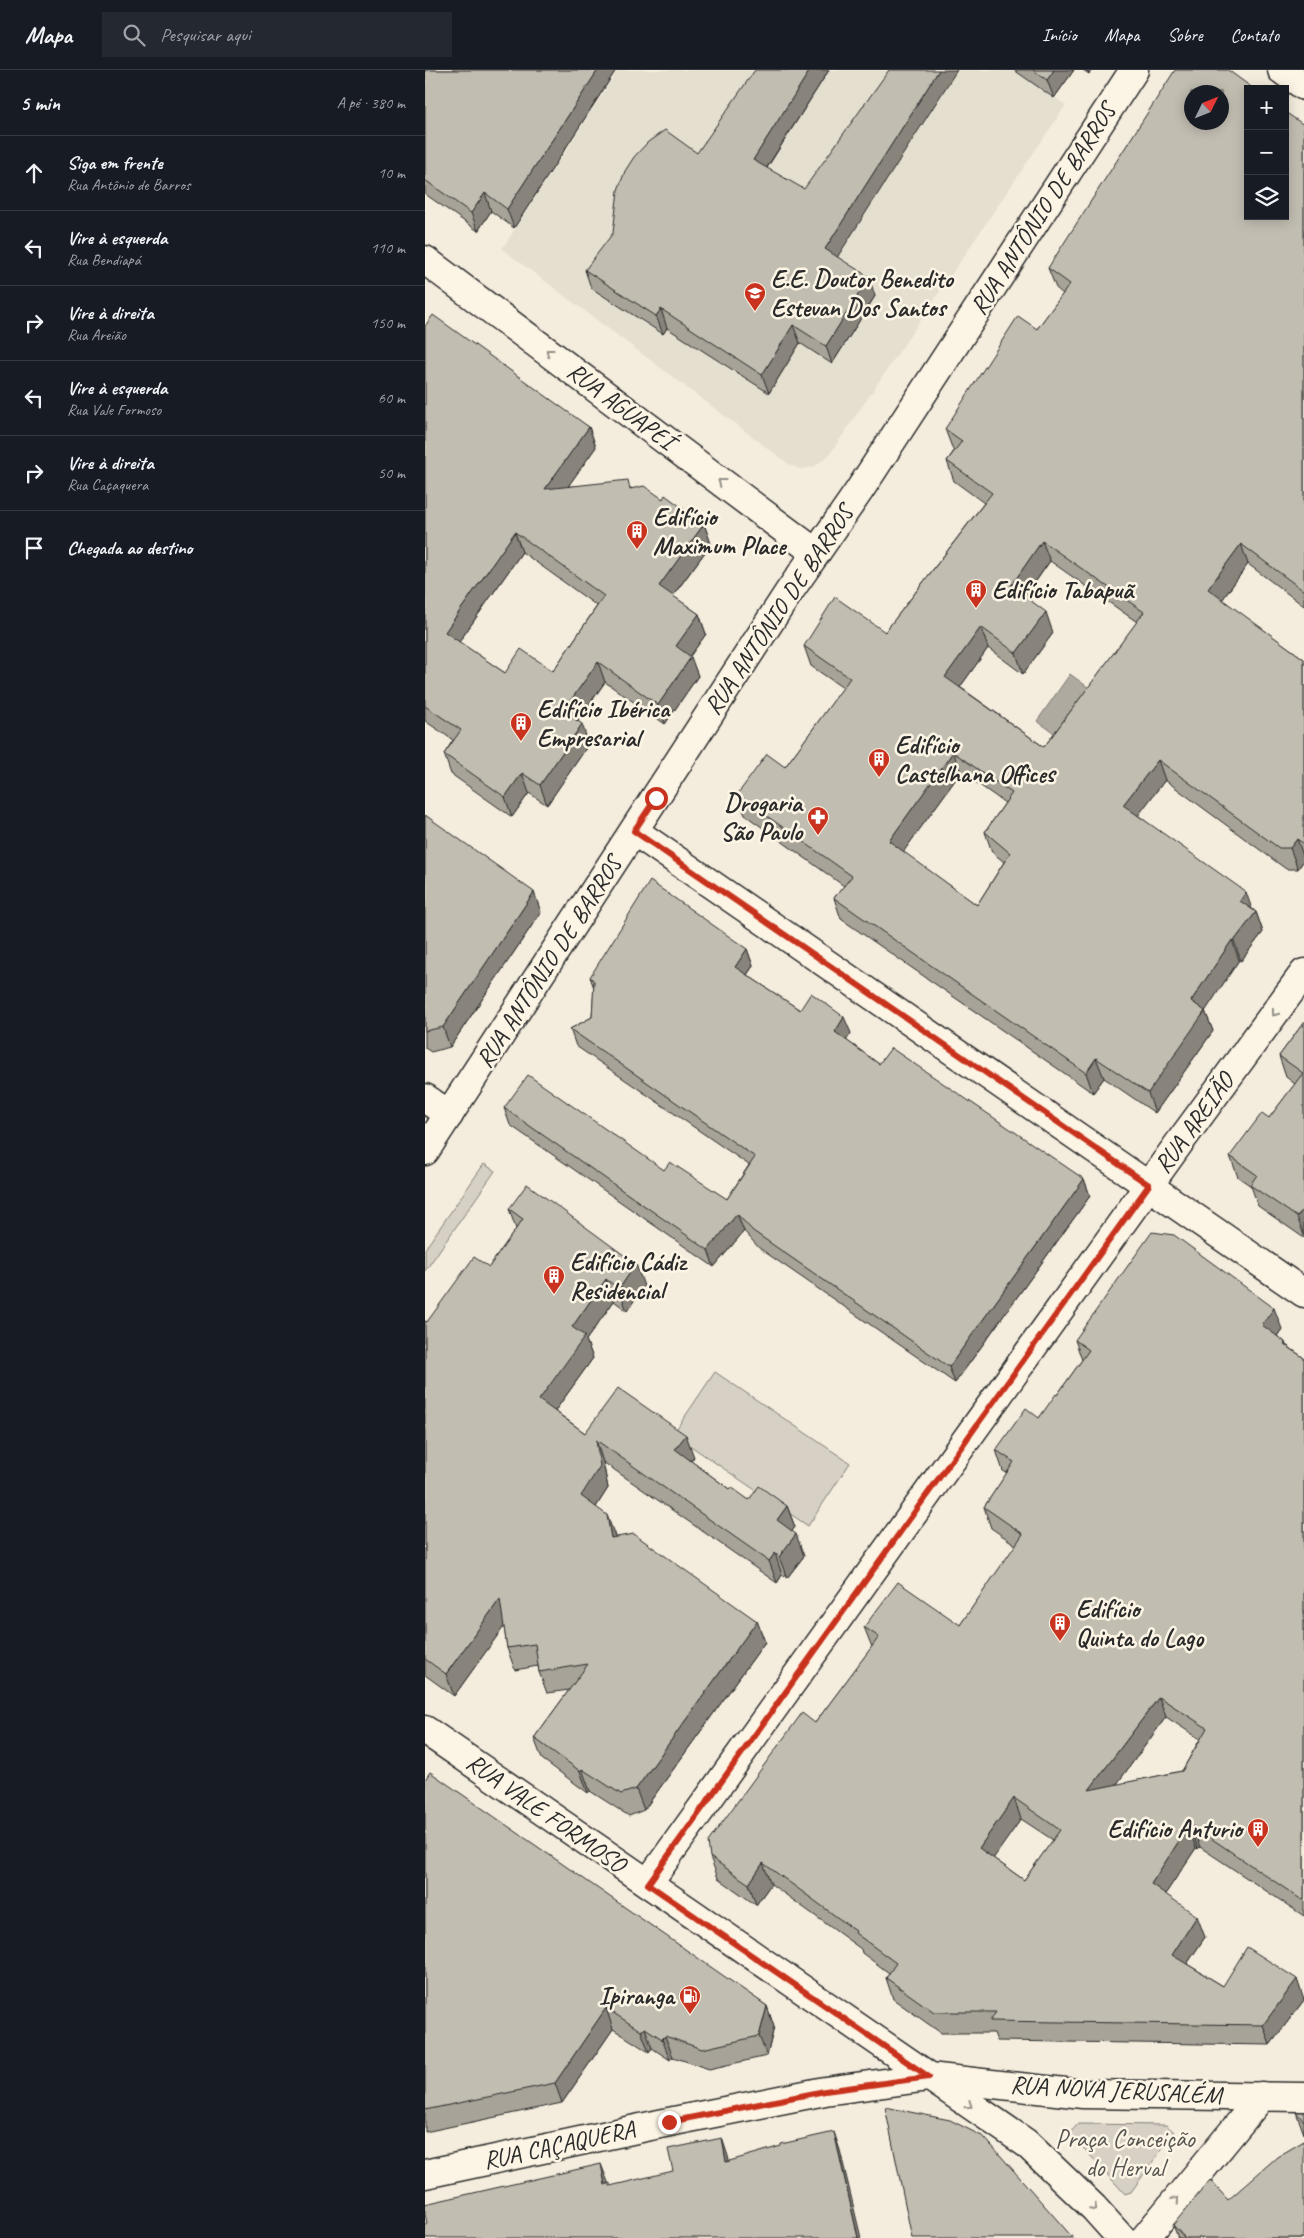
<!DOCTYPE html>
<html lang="pt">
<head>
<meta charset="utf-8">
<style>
  body { margin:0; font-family:Caveat,sans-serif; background:#242831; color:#f1f3f6 }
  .controls { position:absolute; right:15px; top:15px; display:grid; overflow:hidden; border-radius:0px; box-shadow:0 2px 12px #0003 }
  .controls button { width:45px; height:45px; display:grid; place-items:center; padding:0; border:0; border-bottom:1px solid #363941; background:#171b24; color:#f1f3f6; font:25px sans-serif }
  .compass { position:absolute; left:759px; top:15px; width:45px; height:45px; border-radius:50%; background:#171b24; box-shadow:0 2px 12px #0003; rotate:47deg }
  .stop { position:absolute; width:15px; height:15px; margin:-11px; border:4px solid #c8321e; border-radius:50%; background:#fff }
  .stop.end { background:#c8321e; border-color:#fff; box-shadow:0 1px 5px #0008 }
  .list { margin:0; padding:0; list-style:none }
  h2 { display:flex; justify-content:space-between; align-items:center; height:65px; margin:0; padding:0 20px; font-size:21px }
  h2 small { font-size:16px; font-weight:400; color:#9ea1a6 }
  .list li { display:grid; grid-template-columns:32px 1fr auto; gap:15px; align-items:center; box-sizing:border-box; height:75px; padding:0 20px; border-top:1px solid #363941 }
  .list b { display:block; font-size:19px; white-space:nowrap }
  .list p { margin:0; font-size:16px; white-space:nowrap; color:#9ea1a6 }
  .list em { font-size:16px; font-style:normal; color:#9ea1a6 }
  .icon { flex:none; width:28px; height:28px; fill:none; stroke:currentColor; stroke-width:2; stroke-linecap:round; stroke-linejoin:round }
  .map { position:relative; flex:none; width:879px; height:2168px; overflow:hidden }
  header { display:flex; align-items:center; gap:30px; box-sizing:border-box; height:70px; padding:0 25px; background:#171b24; border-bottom:1px solid #363941 }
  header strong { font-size:24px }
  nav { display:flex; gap:28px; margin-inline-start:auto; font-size:18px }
  .search { width:350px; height:45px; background:#242831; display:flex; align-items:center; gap:12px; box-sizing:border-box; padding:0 18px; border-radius:0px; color:#9ea1a6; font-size:19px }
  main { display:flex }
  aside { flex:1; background:#171b24 }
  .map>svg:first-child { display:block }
</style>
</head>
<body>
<header>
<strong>Mapa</strong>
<div class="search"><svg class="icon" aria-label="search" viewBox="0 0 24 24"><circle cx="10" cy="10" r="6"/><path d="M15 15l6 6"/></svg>Pesquisar aqui</div>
<nav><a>Início</a><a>Mapa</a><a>Sobre</a><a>Contato</a></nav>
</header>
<main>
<aside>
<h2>5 min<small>A pé · 380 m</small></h2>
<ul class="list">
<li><svg class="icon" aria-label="ahead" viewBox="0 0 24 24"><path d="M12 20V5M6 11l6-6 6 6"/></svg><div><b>Siga em frente</b><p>Rua Antônio de Barros</p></div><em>10 m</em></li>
<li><svg class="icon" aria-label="left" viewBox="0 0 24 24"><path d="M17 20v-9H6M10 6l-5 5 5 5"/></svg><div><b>Vire à esquerda</b><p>Rua Bendiapá</p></div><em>110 m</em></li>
<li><svg class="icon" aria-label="right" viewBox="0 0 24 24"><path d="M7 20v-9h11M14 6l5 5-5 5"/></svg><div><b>Vire à direita</b><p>Rua Areião</p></div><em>150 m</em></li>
<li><svg class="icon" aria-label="left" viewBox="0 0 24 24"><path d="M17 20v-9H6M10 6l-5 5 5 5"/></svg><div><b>Vire à esquerda</b><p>Rua Vale Formoso</p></div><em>60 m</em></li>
<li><svg class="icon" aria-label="right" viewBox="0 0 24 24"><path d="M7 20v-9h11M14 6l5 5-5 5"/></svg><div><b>Vire à direita</b><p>Rua Caçaquera</p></div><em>50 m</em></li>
<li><svg class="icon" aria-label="arrive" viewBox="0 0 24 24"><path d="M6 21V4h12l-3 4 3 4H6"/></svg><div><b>Chegada ao destino</b></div></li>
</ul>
</aside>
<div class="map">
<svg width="879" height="2168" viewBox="0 0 879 2168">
  <rect width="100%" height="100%" fill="#f4edde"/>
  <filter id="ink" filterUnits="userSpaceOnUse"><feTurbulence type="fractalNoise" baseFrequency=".02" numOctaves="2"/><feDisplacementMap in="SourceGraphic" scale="10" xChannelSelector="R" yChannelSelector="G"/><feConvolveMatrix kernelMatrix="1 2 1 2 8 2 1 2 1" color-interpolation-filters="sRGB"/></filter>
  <g filter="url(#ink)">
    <polygon fill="#e5dfd0" points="193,0 589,0 641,35 405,384 389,397 375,399 365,395 77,179"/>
    <g fill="#d6d1c4" stroke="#807e78">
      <polygon points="59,1094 70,1101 0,1201 0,1179"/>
      <polygon points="290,1302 425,1393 383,1456 248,1364"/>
      <polygon points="653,2054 741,2055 749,2062 706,2122 700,2124 645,2063"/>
    </g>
    <polygon fill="#afaaa0" stroke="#7a7771" points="645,604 671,623 638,669 612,651"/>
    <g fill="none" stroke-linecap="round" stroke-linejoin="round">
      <g stroke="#2b2b2b" stroke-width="31">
        <g id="minor">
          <polyline points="857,0 879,16"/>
          <polyline points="0,190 391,483"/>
          <polyline points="209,761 879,1223"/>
          <polyline points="0,1028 24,1045"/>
          <polyline points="0,1660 601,2073 669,2138 696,2168"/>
          <polyline points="223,1813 752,1076 879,903"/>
          <polyline points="0,2104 244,2052 400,2021 504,2007 658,2024 879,2027"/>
          <polyline points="720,2168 837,2026"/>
        </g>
      </g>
      <g stroke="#2b2b2b" stroke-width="31">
        <polyline id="major" points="0,1081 364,522 434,421 709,0"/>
      </g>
      <use href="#minor" stroke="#fcf5e5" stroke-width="28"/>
      <use href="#major" stroke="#fcf5e5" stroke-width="28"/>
    </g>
    <g fill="#a7a398" stroke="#2b2b2b" fill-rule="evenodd">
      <polygon points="0,0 191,0 89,158 66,141 53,161 0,124"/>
      <polygon points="404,0 342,98 413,187 450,226 407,294 375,273 344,323 242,258 238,264 166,218 160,200 272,83"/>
      <polygon points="589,0 649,0 629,28"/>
      <polygon points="658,0 667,0 664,4"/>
      <path d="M 879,55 L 879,536 L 823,494 L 797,530 L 879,589 L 879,790 L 873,799 L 861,799 L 740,710 L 713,745 L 831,842 L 838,862 L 816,891 L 814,890 L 780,941 L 788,961 L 730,1043 L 679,1008 L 668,1023 L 416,849 L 409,828 L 419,816 L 320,745 L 312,725 L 360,697 L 418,618 L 386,596 L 379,576 L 460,562 L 559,433 L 529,411 L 522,391 L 529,381 L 528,380 L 520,359 L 612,259 L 638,224 L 631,218 L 623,198 ZM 625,491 L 712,552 L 619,677 L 535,617 L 563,578 L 598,604 L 628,563 L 600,527 ZM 536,702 L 580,733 L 560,762 L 567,782 L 579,792 L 552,835 L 478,782 Z"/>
      <path d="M 0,256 L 164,357 L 171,377 L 143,416 L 206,418 L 238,429 L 279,454 L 286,474 L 248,526 L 274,544 L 281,564 L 265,586 L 273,606 L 240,654 L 180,612 L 153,651 L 164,674 L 122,735 L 104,723 L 87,747 L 26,704 L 19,684 L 28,670 L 0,651 ZM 97,482 L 172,536 L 128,601 L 80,603 L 34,572 Z"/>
      <polygon points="0,745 116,842 25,977 6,982 0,978"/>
      <polygon points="322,879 328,896 322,905 375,940 426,963 421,970 454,994 659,1109 665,1126 530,1313 334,1178 319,1161 289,1197 85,1055 79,1038 239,1100 302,1129 324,1095 151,976 145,959 167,947 169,918 165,907"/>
      <polygon points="879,952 879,1168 833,1136 826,1116 813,1107 805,1086 844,1048 870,1014 861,1007 854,986"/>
      <polygon points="84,1139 219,1216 202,1241 189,1231 161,1270 168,1288 130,1341 160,1363 269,1387 266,1391 304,1419 324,1430 362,1436 370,1457 367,1461 379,1486 362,1508 357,1505 352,1513 178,1392 183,1418 171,1437 190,1467 332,1551 340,1572 219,1740 204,1746 165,1721 163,1723 117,1689 109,1668 144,1620 122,1623 114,1602 113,1596 90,1600 82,1578 79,1556 29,1626 0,1605 0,1251 2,1252 64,1197 91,1159"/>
      <path d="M 857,1259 L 852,1266 L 860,1272 L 861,1275 L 879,1288 L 879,1846 L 775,1777 L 773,1779 L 771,1778 L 740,1824 L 780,1867 L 762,1894 L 798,1916 L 879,1928 L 879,1930 L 845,1975 L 572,1971 L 569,1963 L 516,1963 L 468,1929 L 461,1908 L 464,1903 L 437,1883 L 436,1879 L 346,1814 L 331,1835 L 293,1808 L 285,1787 L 390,1653 L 447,1577 L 439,1557 L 535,1555 L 591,1475 L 566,1458 L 559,1437 L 582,1403 L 578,1401 L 571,1380 L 614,1348 L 632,1325 L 657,1290 L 650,1270 ZM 741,1647 L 775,1669 L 757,1701 L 691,1715 ZM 596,1749 L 628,1770 L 599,1810 L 568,1788 Z"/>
      <polygon points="0,1710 342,1936 349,1957 342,1986 284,1999 248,1987 245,1990 227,1978 224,1982 188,1959 137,2033 0,2062"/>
      <polygon points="871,2042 879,2042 879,2064"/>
      <polygon points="803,2130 879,2168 753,2168 748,2155"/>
    </g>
    <g fill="#88847c" stroke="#2b2b2b">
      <polygon points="173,0 191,0 89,158 82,139"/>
      <polygon points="385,0 404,0 335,108 328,90"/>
      <polygon points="514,0 532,0 406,197 400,179"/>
      <polygon points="629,0 649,0 629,28 622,10"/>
      <polygon points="662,0 667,0 664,4"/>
      <polygon points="60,123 66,141 53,161 46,143"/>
      <polygon points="444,207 450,226 407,294 401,276"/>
      <polygon points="236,239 242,258 238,264 231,246"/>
      <polygon points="368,255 375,273 344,323 337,305"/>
      <polygon points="164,357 171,377 127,439 120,419"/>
      <polygon points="279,454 286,474 241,535 234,516"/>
      <polygon points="90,462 97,482 27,582 20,562"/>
      <polygon points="617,471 625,491 593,536 586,516"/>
      <polygon points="816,474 823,494 790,540 783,519"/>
      <polygon points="621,542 628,563 598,604 591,583"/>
      <polygon points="274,544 281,564 258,596 251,576"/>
      <polygon points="556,557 563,578 528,627 520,607"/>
      <polygon points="266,587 273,606 240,654 233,635"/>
      <polygon points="173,592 180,612 145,661 138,641"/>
      <polygon points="157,654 164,674 122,735 115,715"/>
      <polygon points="528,682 536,702 471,792 464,771"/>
      <polygon points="733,690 740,710 706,755 698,735"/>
      <polygon points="97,703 104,723 87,747 80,727"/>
      <polygon points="872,769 879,788 879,790 873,799 865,778"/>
      <polygon points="109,822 116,842 25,977 18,957"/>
      <polygon points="821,822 828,842 815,831"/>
      <polygon points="831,842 838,862 816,891 809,871"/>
      <polygon points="807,870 814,890 777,946 780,941 788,961 730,1043 723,1023 766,931"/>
      <polygon points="322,879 328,896 316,913 310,897"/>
      <polygon points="419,947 426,963 416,979 410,962"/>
      <polygon points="671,988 679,1008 668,1023 661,1003"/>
      <polygon points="659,1109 665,1126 530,1313 524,1297"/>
      <polygon points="879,1138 879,1165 872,1147"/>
      <polygon points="312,1144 319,1161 289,1197 283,1180"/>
      <polygon points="211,1194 219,1216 202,1241 194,1219"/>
      <polygon points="181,1209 189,1231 161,1270 168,1288 122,1352 114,1330 147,1257"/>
      <polygon points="849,1238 857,1259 845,1276 837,1255"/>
      <polygon points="261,1365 269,1387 258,1401 250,1379"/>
      <polygon points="171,1370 178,1392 183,1418 164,1448 156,1426"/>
      <polygon points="362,1436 370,1457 359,1472 352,1450"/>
      <polygon points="182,1445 190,1466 194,1490 186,1468"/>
      <polygon points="371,1464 379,1486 362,1508 354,1487"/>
      <polygon points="350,1483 357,1505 352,1513 344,1491"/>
      <polygon points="75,1529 83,1551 29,1626 21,1604"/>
      <polygon points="332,1551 340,1572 219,1740 211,1719"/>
      <polygon points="734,1627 741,1647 672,1741 664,1720"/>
      <polygon points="157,1699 165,1721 163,1723 155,1701"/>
      <polygon points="589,1728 596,1749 561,1799 554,1778"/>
      <polygon points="768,1756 775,1777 773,1779 766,1759"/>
      <polygon points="763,1757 771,1778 733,1835 726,1814"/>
      <polygon points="338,1793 346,1814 331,1835 324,1814"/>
      <polygon points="772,1846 780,1867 754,1906 747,1885"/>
      <polygon points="872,1909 879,1930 845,1975 838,1955"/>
      <polygon points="342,1936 349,1957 342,1986 334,1966"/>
      <polygon points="181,1938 188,1959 137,2033 130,2013"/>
      <polygon points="220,1958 227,1978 224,1982 216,1961"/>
      <polygon points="240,1966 248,1987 245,1990 237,1969"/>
      <polygon points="409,2062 415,2080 436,2168 433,2168"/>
      <polygon points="297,2068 303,2086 308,2110 301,2092"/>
      <polygon points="176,2094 183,2112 186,2132 180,2115"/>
    </g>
    <g fill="#c2bdb1" stroke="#2b2b2b" fill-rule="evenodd">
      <polygon points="0,0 173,0 82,139 60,123 46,143 0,110"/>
      <polygon points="330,0 385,0 328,90 379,119 464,0 514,0 400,179 444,207 401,276 368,255 337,305 236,239 231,246 160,200 188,163 193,120 200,101 209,87 223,72 240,60 272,83"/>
      <polygon points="608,0 629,0 622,10"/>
      <path d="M 750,0 L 803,0 L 829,19 L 823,19 L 823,146 L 860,146 L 860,42 L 879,55 L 879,521 L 816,474 L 783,519 L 879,589 L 879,774 L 872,769 L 865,778 L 854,778 L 733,690 L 698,735 L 821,822 L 815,831 L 831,842 L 809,871 L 807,870 L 766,931 L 780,941 L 723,1023 L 671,988 L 661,1003 L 409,828 L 427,806 L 312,725 L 342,684 L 360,697 L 425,608 L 379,576 L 410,527 L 460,562 L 567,423 L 522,391 L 537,371 L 520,359 L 593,246 L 612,259 L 645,214 L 623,198 ZM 766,22 L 796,22 L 796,52 L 766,52 ZM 617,471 L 719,542 L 619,677 L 520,607 L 556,557 L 591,583 L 621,542 L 586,516 ZM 528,682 L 587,723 L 560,762 L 585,783 L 552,835 L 464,771 Z"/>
      <path d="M 8,245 L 164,357 L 120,419 L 203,410 L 205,419 L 219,416 L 238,429 L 240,425 L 279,454 L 234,516 L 274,544 L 251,576 L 266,587 L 233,635 L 173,592 L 138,641 L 157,654 L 115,715 L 97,703 L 80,727 L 19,684 L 36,660 L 0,636 L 0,256 ZM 90,462 L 179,526 L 128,601 L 96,579 L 80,603 L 20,562 Z"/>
      <polygon points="0,745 109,822 18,957 0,961"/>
      <polygon points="225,811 322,879 310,897 375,940 386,923 419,947 410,962 454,994 466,978 659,1109 524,1297 328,1161 312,1144 283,1180 79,1038 103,1005 239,1100 245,1092 302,1129 330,1087 145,959 167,947 169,911 165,907"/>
      <polygon points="879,952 879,1138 872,1147 825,1115 832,1105 805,1086 837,1043 844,1048 878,1003 854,986"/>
      <polygon points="102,1114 211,1194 194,1219 181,1209 147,1257 160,1266 114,1330 160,1363 193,1318 261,1365 250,1379 304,1419 306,1417 324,1430 334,1416 362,1436 352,1450 371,1464 354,1487 350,1483 344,1491 171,1370 175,1396 156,1426 182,1445 186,1468 209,1464 332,1551 211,1719 196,1724 157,1699 155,1701 109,1668 163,1594 114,1602 110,1574 82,1578 75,1529 21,1604 0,1589 0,1251 2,1252 49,1187 64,1197 98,1149 84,1139"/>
      <path d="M 727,1162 L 749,1165 L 849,1238 L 837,1255 L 860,1272 L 859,1274 L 879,1288 L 879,1829 L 877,1830 L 768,1756 L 766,1759 L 763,1757 L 726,1814 L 772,1846 L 747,1885 L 798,1916 L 822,1877 L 872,1909 L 838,1955 L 565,1951 L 571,1942 L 509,1942 L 461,1908 L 471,1893 L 430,1863 L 431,1861 L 338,1793 L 324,1814 L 285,1787 L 283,1772 L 377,1643 L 390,1653 L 454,1567 L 439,1557 L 473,1512 L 535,1555 L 598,1464 L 559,1437 L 589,1392 L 571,1380 L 601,1338 L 614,1348 L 631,1324 L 632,1325 L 664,1280 L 650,1270 ZM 734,1627 L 782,1658 L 757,1701 L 664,1720 ZM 589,1728 L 635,1760 L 599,1810 L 554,1778 Z"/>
      <polygon points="5,1702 342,1936 334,1966 277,1979 240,1966 237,1969 220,1958 216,1961 181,1938 130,2013 0,2040 0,1710"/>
      <polygon points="460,2037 525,2050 559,2067 648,2168 487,2168"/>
      <polygon points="871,2042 879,2042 879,2051"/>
      <polygon points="409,2062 433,2168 0,2168 0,2154 2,2154 0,2144 0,2134 176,2094 180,2115 185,2113 185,2116 248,2101 243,2079 297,2068 301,2092 356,2076 356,2074"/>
      <polygon points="879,2071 879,2168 760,2168 748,2155 785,2110 803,2130 852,2087"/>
    </g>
    <defs><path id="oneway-chevron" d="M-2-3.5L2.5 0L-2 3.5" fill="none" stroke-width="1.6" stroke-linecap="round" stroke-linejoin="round" transform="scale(1.25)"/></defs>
    <g stroke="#949088">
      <use href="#oneway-chevron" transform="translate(124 282) rotate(-143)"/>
      <use href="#oneway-chevron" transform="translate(296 412) rotate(-143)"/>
      <use href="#oneway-chevron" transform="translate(850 943) rotate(126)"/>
      <use href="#oneway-chevron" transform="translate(544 2035) rotate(34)"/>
      <use href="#oneway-chevron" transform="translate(751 2130) rotate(-50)"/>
      <use href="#oneway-chevron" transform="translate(669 2138) rotate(46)"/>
    </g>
  </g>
  <g fill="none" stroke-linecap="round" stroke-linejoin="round" filter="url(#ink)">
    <polyline stroke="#c8321e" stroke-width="6" points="231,728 209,761 724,1115 223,1814 504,2007 400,2021 244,2052"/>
  </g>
  <defs>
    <g id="school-pin" transform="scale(1.125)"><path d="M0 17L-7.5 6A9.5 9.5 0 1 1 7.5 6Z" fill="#c8321e" stroke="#fcf5e5"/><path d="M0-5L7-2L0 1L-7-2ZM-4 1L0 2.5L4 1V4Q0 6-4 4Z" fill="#fff"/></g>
    <g id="building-pin" transform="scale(1.125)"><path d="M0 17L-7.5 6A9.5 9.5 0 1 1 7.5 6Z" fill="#c8321e" stroke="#fcf5e5"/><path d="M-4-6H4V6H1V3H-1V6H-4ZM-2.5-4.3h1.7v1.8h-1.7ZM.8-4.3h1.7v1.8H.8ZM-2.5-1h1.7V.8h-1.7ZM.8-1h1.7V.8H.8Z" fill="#fff"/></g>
    <g id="pharmacy-pin" transform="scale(1.125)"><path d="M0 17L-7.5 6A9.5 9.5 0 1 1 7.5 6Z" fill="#c8321e" stroke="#fcf5e5"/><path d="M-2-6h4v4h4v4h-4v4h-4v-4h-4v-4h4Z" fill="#fff"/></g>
    <g id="fuel-pin" transform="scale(1.125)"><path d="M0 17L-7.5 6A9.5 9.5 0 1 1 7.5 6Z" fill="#c8321e" stroke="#fcf5e5"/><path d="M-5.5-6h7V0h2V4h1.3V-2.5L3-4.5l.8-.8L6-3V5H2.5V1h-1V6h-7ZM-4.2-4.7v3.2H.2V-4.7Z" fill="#fff"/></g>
  </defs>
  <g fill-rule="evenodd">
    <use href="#school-pin" x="330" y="223"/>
    <use href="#building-pin" x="212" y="461"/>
    <use href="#building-pin" x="551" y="520"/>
    <use href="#building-pin" x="96" y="653"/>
    <use href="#building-pin" x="454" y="689"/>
    <use href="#pharmacy-pin" x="393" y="747"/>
    <use href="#building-pin" x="129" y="1206"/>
    <use href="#building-pin" x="635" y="1553"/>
    <use href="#building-pin" x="833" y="1759"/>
    <use href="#fuel-pin" x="265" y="1926"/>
  </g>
  <g text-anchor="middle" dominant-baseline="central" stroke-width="5" stroke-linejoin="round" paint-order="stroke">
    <g font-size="25" fill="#2b2b2b" stroke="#fcf5e5">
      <text transform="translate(618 139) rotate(-57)">RUA ANTÔNIO DE BARROS</text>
      <text transform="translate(196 336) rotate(37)">RUA AGUAPEÍ</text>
      <text transform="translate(354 540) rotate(-56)">RUA ANTÔNIO DE BARROS</text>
      <text transform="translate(124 892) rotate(-57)">RUA ANTÔNIO DE BARROS</text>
      <text transform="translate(769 1053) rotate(-54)">RUA AREIÃO</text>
      <text transform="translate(121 1743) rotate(35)">RUA VALE FORMOSO</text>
      <text transform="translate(691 2020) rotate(3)">RUA NOVA JERUSALÉM</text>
      <text transform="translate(134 2075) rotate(-12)">RUA CAÇAQUERA</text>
    </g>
    <g font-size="25" font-weight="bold" fill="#2b2b2b" stroke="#fcf5e5" text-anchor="start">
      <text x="346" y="209">E.E. Doutor Benedito<tspan x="346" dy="29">Estevan Dos Santos</tspan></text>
      <text x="228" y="447">Edifício<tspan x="228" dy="29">Maximum Place</tspan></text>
      <text x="567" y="520">Edifício Tabapuã</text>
      <text x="112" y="639">Edifício Ibérica<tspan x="112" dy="29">Empresarial</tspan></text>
      <text x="470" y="675">Edifício<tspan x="470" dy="29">Castelhana Offices</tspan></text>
      <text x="377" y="733" text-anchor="end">Drogaria<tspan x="377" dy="29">São Paulo</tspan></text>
      <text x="145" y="1192">Edifício Cádiz<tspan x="145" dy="29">Residencial</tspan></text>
      <text x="651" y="1539">Edifício<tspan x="651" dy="29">Quinta do Lago</tspan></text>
      <text x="817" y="1759" text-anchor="end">Edifício Anturio</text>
      <text x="249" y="1926" text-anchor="end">Ipiranga</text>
    </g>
    <g font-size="25" fill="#565451" stroke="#fcf5e5">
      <text x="700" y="2069">Praça Conceição<tspan x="700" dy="29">do Herval</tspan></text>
    </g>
  </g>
</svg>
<div class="controls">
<button>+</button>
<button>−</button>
<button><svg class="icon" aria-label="layers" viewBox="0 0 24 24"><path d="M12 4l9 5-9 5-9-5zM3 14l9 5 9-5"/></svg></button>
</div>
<svg class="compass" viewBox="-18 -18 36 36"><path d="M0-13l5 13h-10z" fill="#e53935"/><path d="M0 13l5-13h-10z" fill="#9ea1a6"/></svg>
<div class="stop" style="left:231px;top:728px"></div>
<div class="stop end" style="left:244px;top:2052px"></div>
</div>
</main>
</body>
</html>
